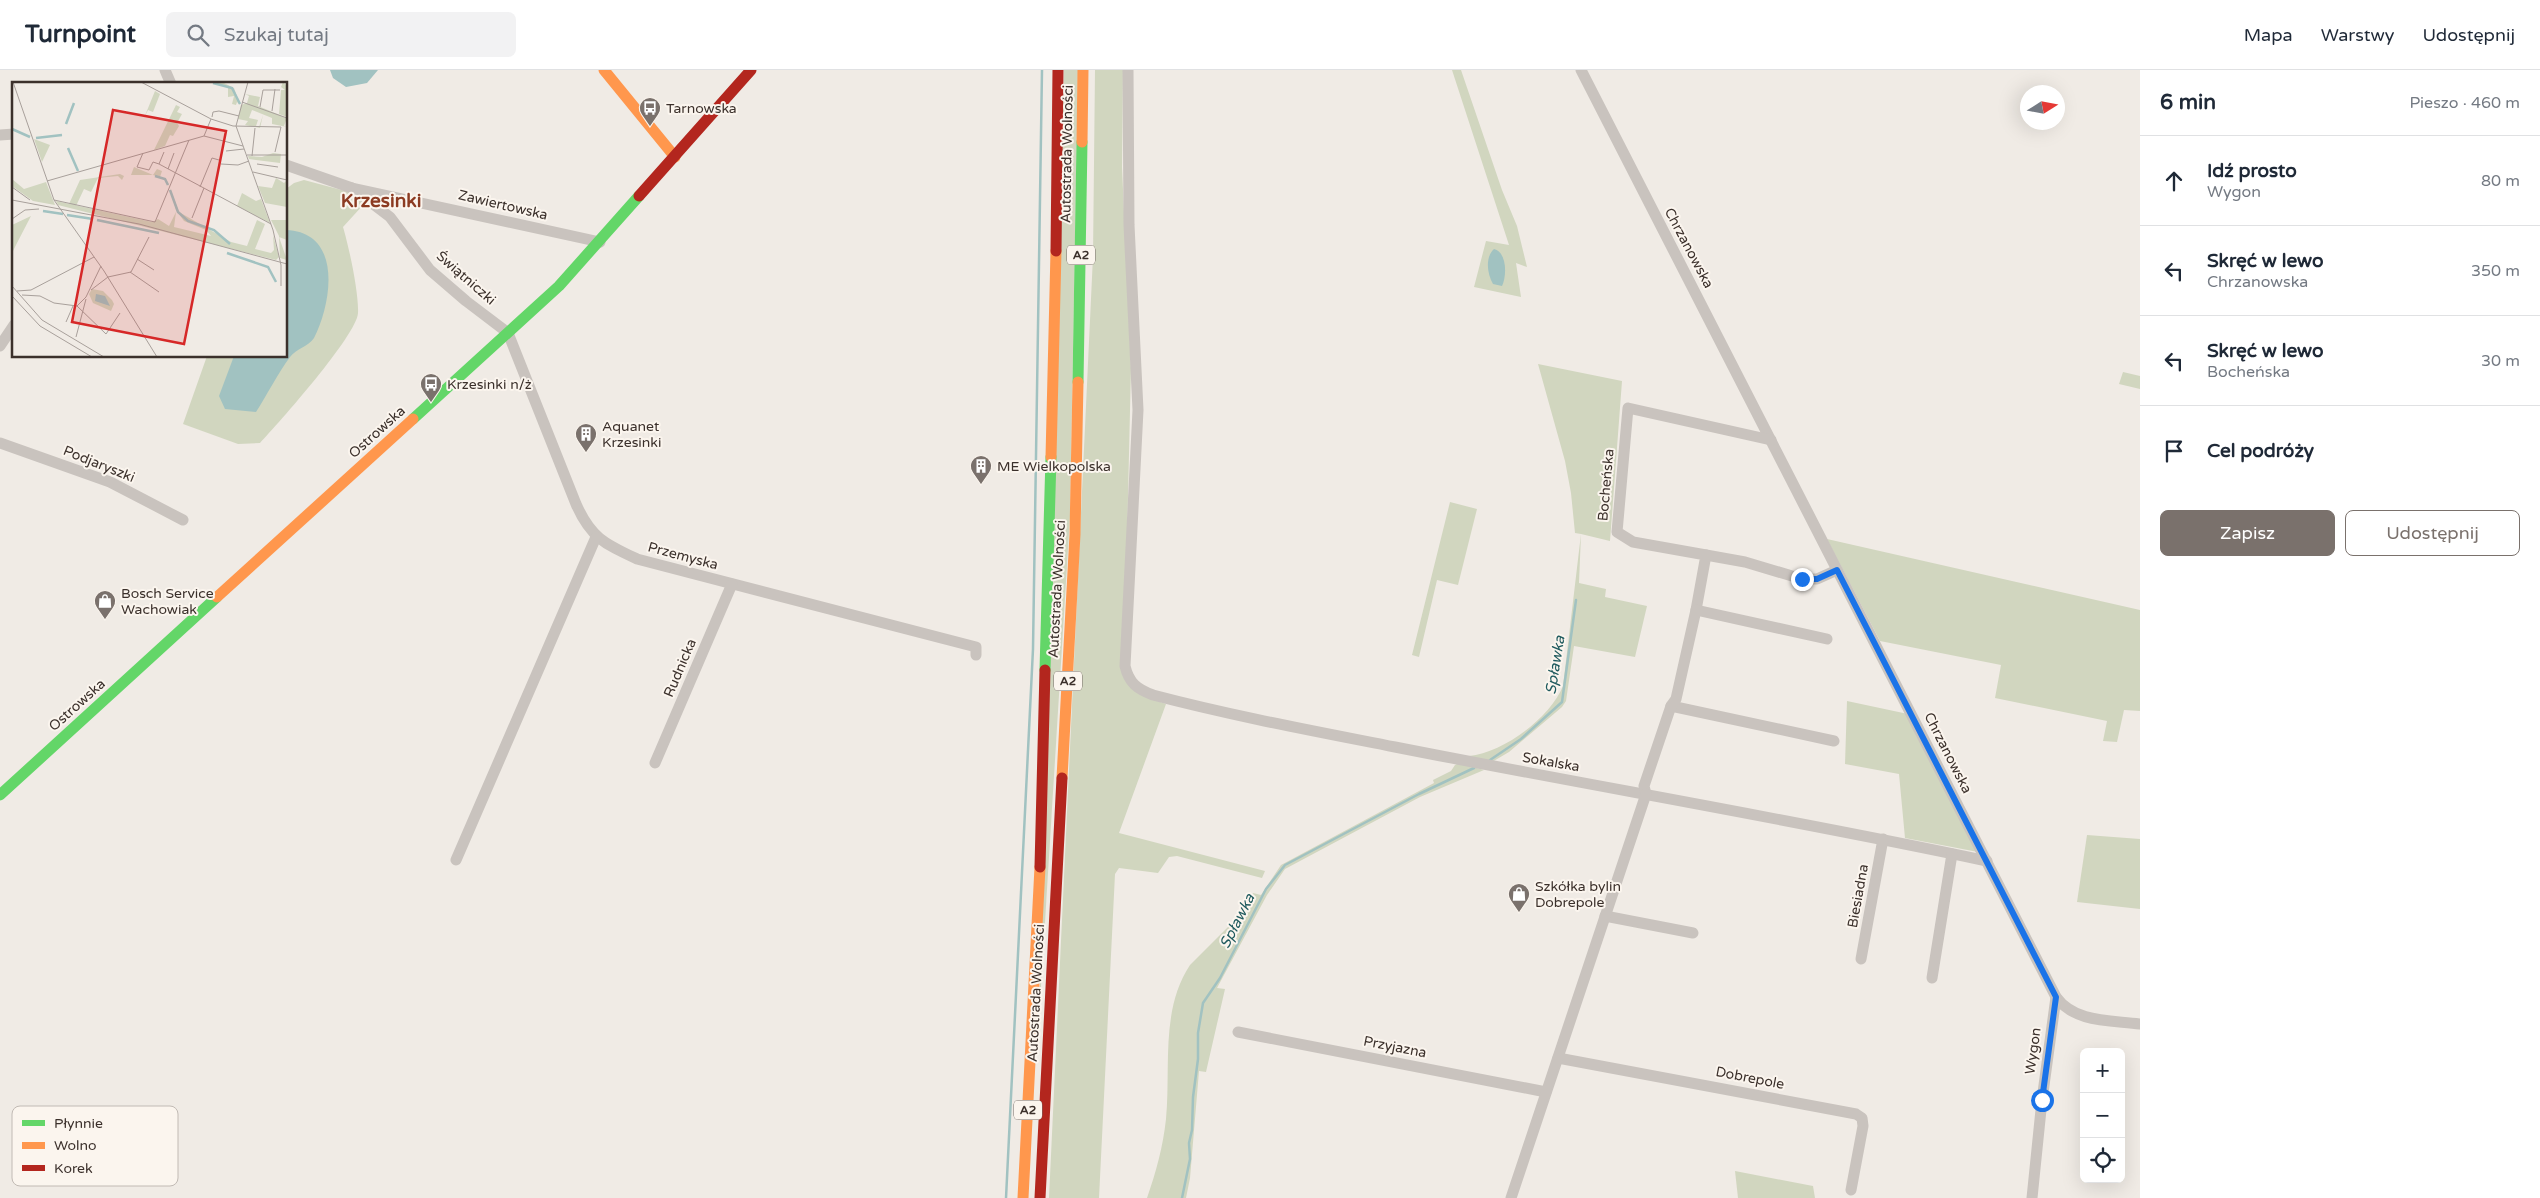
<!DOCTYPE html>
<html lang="pl">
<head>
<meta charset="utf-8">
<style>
  body { margin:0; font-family:"Varela Round",sans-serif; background:#f2f2f3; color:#1f2937 }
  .controls { position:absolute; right:15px; bottom:15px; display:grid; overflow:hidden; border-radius:8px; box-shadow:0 5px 20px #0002 }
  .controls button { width:45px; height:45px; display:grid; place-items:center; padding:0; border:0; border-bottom:1px solid #e0e1e3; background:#fff; color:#1f2937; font:25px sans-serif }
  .compass { position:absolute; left:2020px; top:15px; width:45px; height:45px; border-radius:50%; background:#fff; box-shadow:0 5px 20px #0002; rotate:79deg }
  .stop { position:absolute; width:15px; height:15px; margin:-11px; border:4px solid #1a73e8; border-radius:50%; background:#fff }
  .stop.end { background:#1a73e8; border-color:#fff; box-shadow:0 1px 5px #0008 }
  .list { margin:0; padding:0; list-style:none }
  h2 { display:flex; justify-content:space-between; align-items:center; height:65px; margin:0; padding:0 20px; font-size:21px }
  h2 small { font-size:16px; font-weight:400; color:#747a83 }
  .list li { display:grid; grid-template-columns:32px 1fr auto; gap:15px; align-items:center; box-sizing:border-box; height:90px; padding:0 20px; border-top:1px solid #e0e1e3 }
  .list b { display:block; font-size:19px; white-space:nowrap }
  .list p { margin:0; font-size:16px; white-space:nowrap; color:#747a83 }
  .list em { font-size:16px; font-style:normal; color:#747a83 }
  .actions { display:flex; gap:10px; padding:15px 20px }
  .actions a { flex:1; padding:11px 0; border:1px solid #7a716c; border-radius:8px; text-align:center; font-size:18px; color:#7a716c }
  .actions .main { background:#7a716c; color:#fff }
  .icon { flex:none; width:28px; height:28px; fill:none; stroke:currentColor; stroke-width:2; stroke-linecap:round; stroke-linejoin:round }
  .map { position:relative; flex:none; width:2140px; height:1128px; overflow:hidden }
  header { display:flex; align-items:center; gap:30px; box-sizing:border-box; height:70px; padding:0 25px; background:#fff; border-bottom:1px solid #e0e1e3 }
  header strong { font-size:24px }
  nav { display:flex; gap:28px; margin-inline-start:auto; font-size:18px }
  .search { width:350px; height:45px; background:#f2f2f3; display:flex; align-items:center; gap:12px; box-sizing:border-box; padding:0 18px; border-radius:8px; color:#747a83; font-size:19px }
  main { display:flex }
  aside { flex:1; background:#fff }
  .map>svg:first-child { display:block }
</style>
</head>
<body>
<header>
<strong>Turnpoint</strong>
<div class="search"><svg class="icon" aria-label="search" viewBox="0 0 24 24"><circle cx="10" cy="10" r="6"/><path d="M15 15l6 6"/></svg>Szukaj tutaj</div>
<nav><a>Mapa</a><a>Warstwy</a><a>Udostępnij</a></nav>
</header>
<main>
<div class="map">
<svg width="2140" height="1128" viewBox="0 0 2140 1128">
  <rect width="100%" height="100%" fill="#f0ebe5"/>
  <g fill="#d1d6bf">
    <polygon points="1064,0 1078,0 1070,447 1039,949"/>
    <polygon points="1095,0 1123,0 1122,97 1131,298 1126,513 1122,584 1146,627 1166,634 1119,763 1265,801 1262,808 1177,786 1169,787 1158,803 1119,798 1115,804 1099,1128 1049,1128 1093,186"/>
    <polygon points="1452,0 1461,0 1502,120 1517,156 1527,197 1516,193 1521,227 1474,217 1486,171 1509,175"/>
    <path d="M 304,110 L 353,123 L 364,134 L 343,157 C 349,177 359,223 358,243 C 357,265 278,354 260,373 L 238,374 L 183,354 L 207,286 L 286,286 L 286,119 L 294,113 Z"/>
    <path d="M 1538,294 L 1622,311 L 1610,471 L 1581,464 L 1579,513 L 1606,519 L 1605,527 L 1647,536 L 1635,587 L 1574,576 L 1566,631 L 1562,637 L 1509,682 L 1492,692 L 1469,686 C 1503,683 1550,648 1563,616 L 1581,464 L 1575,463 L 1571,423 L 1565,391 Z"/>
    <polygon points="2123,302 2140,306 2140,319 2119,314"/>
    <polygon points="1450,432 1477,439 1458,515 1437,510 1419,587 1412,585"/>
    <polygon points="1827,469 2140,540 2140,641 2124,640 2117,672 2103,671 2107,651 1995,628 2001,595 1880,571"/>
    <polygon points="1847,631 1908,644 1978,782 1905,768 1899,704 1845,694"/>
    <path d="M 1459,693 L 1484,700 L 1420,727 L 1285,799 L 1267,825 L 1217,918 L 1225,919 L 1206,1002 L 1199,1001 L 1190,1108 L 1186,1128 L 1147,1128 C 1156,1102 1163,1077 1166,1049 C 1171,999 1160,940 1190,895 L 1237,848 L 1253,823 L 1261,825 L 1281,795 L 1434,713 L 1433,710 L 1451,701 L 1455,695 Z"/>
    <polygon points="2087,765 2140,769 2140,839 2077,832"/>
    <polygon points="1735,1101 1813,1116 1815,1128 1738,1128"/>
  </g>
  <g fill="#a1c2c1">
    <polygon points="330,0 378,0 367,13 346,17 333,8"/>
    <path d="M 286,160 C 343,162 332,233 314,268 C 309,276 296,279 290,287 C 278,303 267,325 256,342 L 225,339 L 219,326 L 234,286 L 286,286 Z"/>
    <path d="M 1494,179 C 1507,182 1507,206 1502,216 L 1493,214 C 1487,204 1485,187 1494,179 Z"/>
  </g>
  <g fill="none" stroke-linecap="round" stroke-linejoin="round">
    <g stroke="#a1c2c1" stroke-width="2.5">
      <polyline points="1490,690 1521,669 1562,632 1576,530"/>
      <polyline points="1006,1128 1033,579 1042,0"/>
      <polyline points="1182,1128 1190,1089 1189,1073 1192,1060 1193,1027 1198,989 1198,963 1203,933 1220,908 1266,819 1285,795 1419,724 1474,698"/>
    </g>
    <g stroke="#c9c3be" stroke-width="11">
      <polyline points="165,0 171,14"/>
      <path d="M 1128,0 L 1129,155 L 1138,340 L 1125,596 C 1129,613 1137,619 1153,625 C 1233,646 1314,661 1395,677 C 1592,716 1790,749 1987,791"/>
      <path d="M 1581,0 L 2056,927 C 2075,953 2110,950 2140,954"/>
      <polyline points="0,65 14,64"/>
      <polyline points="286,95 352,118 600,172"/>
      <path d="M 352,118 L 390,147 L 430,200 L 466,231 L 508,263 L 576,434 C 591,468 605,474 637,489 L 976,577 L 976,585"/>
      <polyline points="0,276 14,255"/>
      <polyline points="0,373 110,412 183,450"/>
      <polyline points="1706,485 1745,492 1802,509 1817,509 1837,500"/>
      <polyline points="1696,540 1706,485 1633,472 1617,462 1628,338 1771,370"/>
      <polyline points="1671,636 1834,671"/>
      <polyline points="655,693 732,514"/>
      <polyline points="1646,724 1644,716 1671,636 1676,629 1696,540 1827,569"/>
      <polyline points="456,790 596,467"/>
      <polyline points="1605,846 1693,863"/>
      <polyline points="1861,889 1883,769"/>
      <polyline points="1932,908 1952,784"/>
      <polyline points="1238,962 1546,1022"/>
      <polyline points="1558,988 1856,1044 1862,1048 1863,1056 1851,1120"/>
      <polyline points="1511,1128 1646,724"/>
      <polyline points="2032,1128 2042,1030 2056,927"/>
    </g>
    <g stroke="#63d668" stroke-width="11">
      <polyline points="1078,312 1082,72"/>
      <polyline points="413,349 559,216 639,126"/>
      <polyline points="1045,600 1051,387"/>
      <polyline points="0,725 217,527"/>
    </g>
    <g stroke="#ff974d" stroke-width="11">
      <polyline points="604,0 675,87"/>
      <polyline points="1082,72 1083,0"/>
      <polyline points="1051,387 1056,181"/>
      <polyline points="217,527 413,349"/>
      <polyline points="1062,708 1075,464 1078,312"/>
      <polyline points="1023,1128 1040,797"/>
    </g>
    <g stroke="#b3261e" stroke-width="11">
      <polyline points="639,126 751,0"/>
      <polyline points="1056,181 1058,0"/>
      <polyline points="1040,797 1045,600"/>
      <polyline points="1040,1128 1062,708"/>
    </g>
  </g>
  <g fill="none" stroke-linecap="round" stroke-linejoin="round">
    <polyline stroke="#1a73e8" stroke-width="6" points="1802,509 1817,509 1837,500 2056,927 2042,1030"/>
  </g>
  <defs>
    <g id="bus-pin" transform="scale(1.125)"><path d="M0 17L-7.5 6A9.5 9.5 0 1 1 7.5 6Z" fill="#7a716c" stroke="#fbf5ee"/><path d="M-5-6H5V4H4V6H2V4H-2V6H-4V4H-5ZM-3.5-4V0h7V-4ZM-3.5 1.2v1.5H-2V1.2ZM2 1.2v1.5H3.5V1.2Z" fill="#fff"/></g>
    <g id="building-pin" transform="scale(1.125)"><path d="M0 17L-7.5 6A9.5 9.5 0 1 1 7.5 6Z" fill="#7a716c" stroke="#fbf5ee"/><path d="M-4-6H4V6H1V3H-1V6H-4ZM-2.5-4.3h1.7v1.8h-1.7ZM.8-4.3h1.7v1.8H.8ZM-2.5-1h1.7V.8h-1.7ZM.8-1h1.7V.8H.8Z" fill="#fff"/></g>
    <g id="shop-pin" transform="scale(1.125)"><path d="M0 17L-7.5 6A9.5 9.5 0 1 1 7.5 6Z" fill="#7a716c" stroke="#fbf5ee"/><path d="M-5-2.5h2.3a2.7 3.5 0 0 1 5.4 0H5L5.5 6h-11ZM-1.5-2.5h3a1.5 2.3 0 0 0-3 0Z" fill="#fff"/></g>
  </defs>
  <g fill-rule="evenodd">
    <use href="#bus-pin" x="650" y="38"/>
    <use href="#bus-pin" x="431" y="314"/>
    <use href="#building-pin" x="586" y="364"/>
    <use href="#building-pin" x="981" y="396"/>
    <use href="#shop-pin" x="105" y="531"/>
    <use href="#shop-pin" x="1519" y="824"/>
  </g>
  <g text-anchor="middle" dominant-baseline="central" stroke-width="4" stroke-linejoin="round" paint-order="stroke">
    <g fill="#fbf5ee" stroke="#756b66" stroke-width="1">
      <rect x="1067" y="175.5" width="28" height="19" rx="4"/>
      <rect x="1054" y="601.5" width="28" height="19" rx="4"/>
      <rect x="1014" y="1030.5" width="28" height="19" rx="4"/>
    </g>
    <g font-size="12" font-weight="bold" fill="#3b302b">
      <text x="1081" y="185">A2</text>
      <text x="1068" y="611">A2</text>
      <text x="1028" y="1040">A2</text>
    </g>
    <g font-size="14" fill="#3b302b" stroke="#fbf5ee" text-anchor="start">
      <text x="666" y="38">Tarnowska</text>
      <text x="447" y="314">Krzesinki n/ż</text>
      <text x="602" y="356">Aquanet<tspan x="602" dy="16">Krzesinki</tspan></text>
      <text x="997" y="396">ME Wielkopolska</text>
      <text x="121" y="523">Bosch Service<tspan x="121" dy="16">Wachowiak</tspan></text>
      <text x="1535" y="816">Szkółka bylin<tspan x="1535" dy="16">Dobrepole</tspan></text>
    </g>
    <g font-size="14" fill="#3b302b" stroke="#fbf5ee">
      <text transform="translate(1067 84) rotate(-89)">Autostrada Wolności</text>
      <text transform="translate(503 135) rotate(13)">Zawiertowska</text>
      <text transform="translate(1689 178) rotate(62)">Chrzanowska</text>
      <text transform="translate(466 208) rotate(41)">Świątniczki</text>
      <text transform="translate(377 362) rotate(-42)">Ostrowska</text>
      <text transform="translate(99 394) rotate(22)">Podjaryszki</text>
      <text transform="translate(1606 415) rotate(-85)">Bocheńska</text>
      <text transform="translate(683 486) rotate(15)">Przemyska</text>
      <text transform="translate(1057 519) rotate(-87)">Autostrada Wolności</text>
      <text transform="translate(680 598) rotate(-67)">Rudnicka</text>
      <text transform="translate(77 635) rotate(-42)">Ostrowska</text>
      <text transform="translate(1948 683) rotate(63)">Chrzanowska</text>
      <text transform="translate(1551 692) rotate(10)">Sokalska</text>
      <text transform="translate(1858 826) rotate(-80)">Biesiadna</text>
      <text transform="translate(1036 923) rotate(-87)">Autostrada Wolności</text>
      <text transform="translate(1395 977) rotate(11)">Przyjazna</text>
      <text transform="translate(2033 981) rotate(-82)">Wygon</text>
      <text transform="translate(1750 1008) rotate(11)">Dobrepole</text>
    </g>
    <g font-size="15" font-style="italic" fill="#1f5a5e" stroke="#fbf5ee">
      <text transform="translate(1555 595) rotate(-81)">Spławka</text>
      <text transform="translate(1237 851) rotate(-63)">Spławka</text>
    </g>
    <g font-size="19" font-weight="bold" fill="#8c3b22" stroke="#fbf5ee">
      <text x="381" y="131">Krzesinki</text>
    </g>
  </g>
  <g transform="translate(12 12)">
    <rect width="275" height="275" fill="#f0ebe5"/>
    <path d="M 210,0 L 222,6 L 228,23 L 225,20 L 224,23 L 220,22 L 222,14 L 216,15 L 216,5 L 201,1 ZM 271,0 L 275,4 L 275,35 L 267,32 L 269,8 L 273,8 L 269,5 ZM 143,9 L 148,12 L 141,30 L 136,28 L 132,36 ZM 233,12 L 248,15 L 246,24 L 275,36 L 272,44 L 275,45 L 260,42 L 260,36 L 240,28 L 237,36 L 246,38 L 244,44 L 247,45 L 251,33 L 248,46 L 233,43 L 236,39 L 226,37 L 229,23 L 235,21 L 237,14 ZM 164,23 L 168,25 L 165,30 L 170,32 L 165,41 L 167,44 L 161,54 L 158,53 L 153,64 L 142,68 ZM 22,57 L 38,63 L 30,80 ZM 261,71 L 269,72 L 268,81 L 237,77 L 236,74 L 250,75 ZM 122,85 L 141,93 L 145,87 L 150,89 L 148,95 L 154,97 L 158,105 L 152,97 L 141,93 L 119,93 ZM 108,92 L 112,94 L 110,98 L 106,94 L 86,96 L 79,110 L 72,107 L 64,124 L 57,122 L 68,98 ZM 264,96 L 272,101 L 275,98 L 275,125 L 253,121 L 246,104 L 260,106 ZM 0,97 L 12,107 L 34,100 L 43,123 L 21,119 L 0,104 ZM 158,106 L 167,130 L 219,160 L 235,164 L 245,138 L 253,142 L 243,167 L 259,171 L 262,168 L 261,153 L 267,175 L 264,178 L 46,123 L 44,119 L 140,140 L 146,137 L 157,144 L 164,130 L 162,145 L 199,154 L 194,148 L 172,139 L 164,128 ZM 230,111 L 244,119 L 249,117 L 258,141 L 225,124 ZM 19,134 L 5,161 L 0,171 L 0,143 ZM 259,138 L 275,138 L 275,158 L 267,155 L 275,178 L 268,176 L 267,154 ZM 80,207 L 91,209 L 100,218 L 102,222 L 99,229 L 81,221 L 77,212 Z" fill="#d1d6bf"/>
    <path d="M 84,212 L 93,214 L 98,224 L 83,219 Z" fill="#a1c2c1"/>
    <path fill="none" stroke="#a1c2c1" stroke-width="2.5" d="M 201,1 L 220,6 L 228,22M 54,42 L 62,21M 0,47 L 18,55M 24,56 L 50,53M 56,66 L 66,89M 143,94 L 153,97 L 156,103M 158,108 L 166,130 L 176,139 L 202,148 L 218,162M 31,129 L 51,132M 55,133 L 81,137M 85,138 L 147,151M 215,171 L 256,185 L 264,200"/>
    <path fill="none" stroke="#a8a09b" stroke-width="1" d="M 1,0 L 42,118 L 92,189 L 145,275M 129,0 L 199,37 L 221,44 L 269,45 L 263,70M 236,0 L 224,44 L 261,148 L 269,183 L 269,204M 230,20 L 275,36M 248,25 L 251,8 L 268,8M 260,29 L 263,7M 200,35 L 201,30 L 207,29 L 227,34M 192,54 L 231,64M 214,69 L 232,67M 152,70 L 147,82 L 259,142M 131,71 L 125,85 L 137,88 L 141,80 L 147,82M 235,73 L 275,73M 240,74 L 243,46M 209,82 L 226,83 L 237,79M 245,82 L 266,85M 156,87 L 162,71M 241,90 L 275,98M 35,99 L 192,54 L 199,37M 0,105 L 18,118M 188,105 L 200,76 L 207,78M 0,118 L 127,142 L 275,182M 42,118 L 143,140 L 177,58M 180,136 L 192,106M 0,137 L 13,128 L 27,127M 125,177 L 142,188M 118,190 L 147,210M 0,204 L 30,238 L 92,275M 79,208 L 96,195 L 119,190 L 137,155M 5,209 L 19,208 L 82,175M 10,213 L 28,214 L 42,221 L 65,224M 0,214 L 28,244 L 80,275M 65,224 L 94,252 L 108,231M 65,224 L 74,215 L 89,184M 54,240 L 61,224M 64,255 L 74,217"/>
    <path fill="#d62828" fill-opacity="0.15" stroke="#d62828" stroke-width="2.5" d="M 101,28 L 214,49 L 172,262 L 60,240 Z"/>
    <rect width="275" height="275" fill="none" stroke="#3b302b" stroke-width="2.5"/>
  </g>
  <rect x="12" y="1036" width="166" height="80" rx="8" fill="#fbf5ee" stroke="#c1bab4" stroke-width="1"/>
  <rect x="22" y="1050" width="23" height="6" fill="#63d668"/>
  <rect x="22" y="1072" width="23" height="7" fill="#ff974d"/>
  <rect x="22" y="1095" width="23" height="6" fill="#b3261e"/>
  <g font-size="14" fill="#3b302b">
    <text x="54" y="1058">Płynnie</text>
    <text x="54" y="1080">Wolno</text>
    <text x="54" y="1103">Korek</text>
  </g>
</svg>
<div class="controls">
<button>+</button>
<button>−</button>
<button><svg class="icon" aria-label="locate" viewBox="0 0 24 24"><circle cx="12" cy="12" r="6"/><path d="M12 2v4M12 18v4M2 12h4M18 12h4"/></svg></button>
</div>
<svg class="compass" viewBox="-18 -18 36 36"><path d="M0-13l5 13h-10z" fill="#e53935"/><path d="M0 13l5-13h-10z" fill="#747a83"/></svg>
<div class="stop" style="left:2042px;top:1030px"></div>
<div class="stop end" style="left:1802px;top:509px"></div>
</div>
<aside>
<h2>6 min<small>Pieszo · 460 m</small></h2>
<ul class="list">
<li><svg class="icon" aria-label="ahead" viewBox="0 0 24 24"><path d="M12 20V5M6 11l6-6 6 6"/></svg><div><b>Idź prosto</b><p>Wygon</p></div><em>80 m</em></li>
<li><svg class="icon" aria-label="left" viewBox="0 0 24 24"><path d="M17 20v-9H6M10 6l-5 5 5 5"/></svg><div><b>Skręć w lewo</b><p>Chrzanowska</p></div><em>350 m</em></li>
<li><svg class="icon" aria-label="left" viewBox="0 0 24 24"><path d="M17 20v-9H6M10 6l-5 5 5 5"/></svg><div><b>Skręć w lewo</b><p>Bocheńska</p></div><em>30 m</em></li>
<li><svg class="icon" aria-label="arrive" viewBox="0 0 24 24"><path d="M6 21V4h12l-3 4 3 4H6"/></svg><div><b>Cel podróży</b></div></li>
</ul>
<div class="actions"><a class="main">Zapisz</a><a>Udostępnij</a></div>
</aside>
</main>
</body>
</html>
